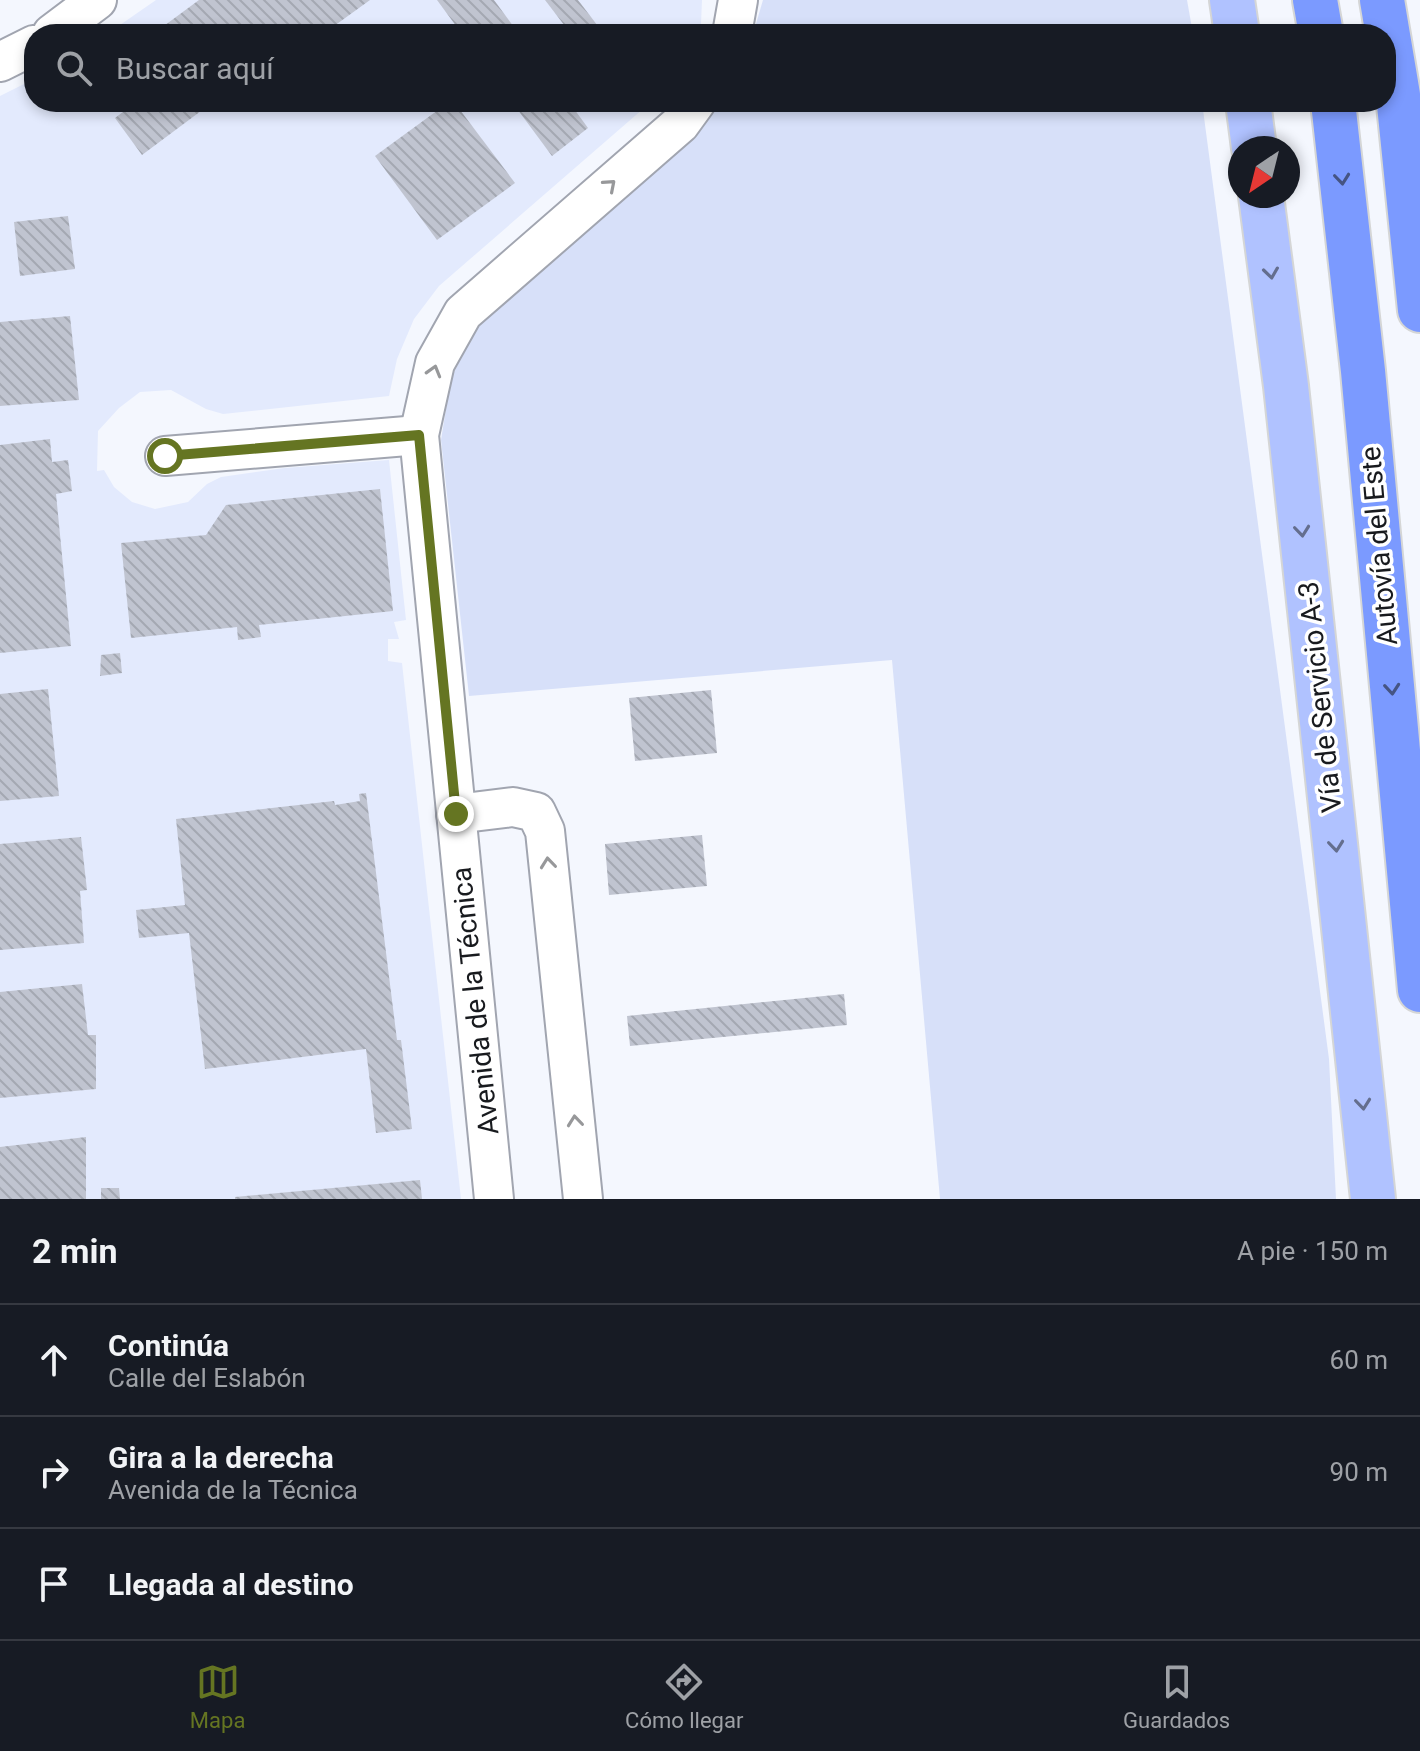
<!DOCTYPE html>
<html lang="es">
<head>
<meta charset="utf-8">
<style>
  body { margin:0; font-family:Roboto,sans-serif; background:#242831; color:#f1f3f6 }
  .compass { position:absolute; left:1228px; top:136px; width:72px; height:72px; border-radius:50%; background:#171b24; box-shadow:0 4px 12px #0003; rotate:215deg }
  .stop { position:absolute; width:24px; height:24px; margin:-18px; border:6px solid #657522; border-radius:50%; background:#fff }
  .stop.end { background:#657522; border-color:#fff; box-shadow:0 2px 8px #0008 }
  .list { margin:0; padding:0; list-style:none }
  h2 { display:flex; justify-content:space-between; align-items:center; height:104px; margin:0; padding:0 32px; font-size:34px }
  h2 small { font-size:26px; font-weight:400; color:#9ea1a6 }
  .list li { display:grid; grid-template-columns:52px 1fr auto; gap:24px; align-items:center; box-sizing:border-box; height:112px; padding:0 32px; border-top:2px solid #363941 }
  .list b { display:block; font-size:30px; white-space:nowrap }
  .list p { margin:0; font-size:26px; white-space:nowrap; color:#9ea1a6 }
  .list em { font-size:26px; font-style:normal; color:#9ea1a6 }
  .icon { flex:none; width:44px; height:44px; fill:none; stroke:currentColor; stroke-width:2; stroke-linecap:round; stroke-linejoin:round }
  .map { position:relative; flex:none; width:1420px; height:1199px; overflow:hidden }
  .search { position:absolute; background:#171b24; box-shadow:0 4px 12px #0003; left:24px; right:24px; top:24px; height:88px; display:flex; align-items:center; gap:20px; box-sizing:border-box; padding:0 28px; border-radius:32px; color:#9ea1a6; font-size:30px }
  .sheet { height:440px; background:#171b24 }
  nav { display:flex; justify-content:space-around; align-items:center; box-sizing:border-box; height:112px; border-top:2px solid #363941; background:#171b24; font-size:22px; color:#9ea1a6 }
  nav a { display:grid; justify-items:center; gap:4px }
  nav .on { color:#657522 }
  .map>svg:first-child { display:block }
</style>
</head>
<body>
<div class="map">
<svg width="1420" height="1199" viewBox="0 0 1420 1199">
  <defs>
    <pattern id="building-back-hatch" width="6" height="6" patternUnits="userSpaceOnUse" patternTransform="scale(2)"><rect width="6" height="6" fill="#c0c4d0"/><path d="M-1 5l2 2M0 0l6 6M5-1l2 2" fill="none" stroke="#a4a8b2"/></pattern>
  </defs>
  <rect width="100%" height="100%" fill="#f4f7fe"/>
  <g fill="#e3eafd">
    <polygon points="156,0 702,0 701,24 697,34 107,34"/>
    <polygon points="34,79 34,102 651,102 439,286 414,319 397,359 389,396 223,414 206,409 171,390 140,392 119,408 98,431 97,471 104,470 114,487 132,502 155,509 188,502 207,484 221,477 285,468 389,460 406,620 394,622 399,639 388,639 388,661 402,663 461,1199 0,1199 0,96"/>
  </g>
  <g fill="#d7e0f9">
    <polygon points="763,0 1187,0 1193,34 753,34"/>
    <polygon points="722,102 1202,102 1329,1059 1336,1199 940,1199 892,660 469,696 441,440 451,378 484,314 669,158"/>
  </g>
  <g fill="url(#building-back-hatch)">
    <polygon points="199,0 370,0 323,34 153,34"/>
    <polygon points="437,0 494,0 519,34 462,34"/>
    <polygon points="545,0 578,0 604,34 571,34"/>
    <polygon points="136,102 213,102 142,155 115,118"/>
    <polygon points="449,102 454,102 515,183 437,240 375,156"/>
    <polygon points="512,102 569,102 588,128 552,156"/>
    <polygon points="68,216 75,269 20,276 14,222"/>
    <polygon points="70,316 79,400 0,406 0,322"/>
    <polygon points="50,439 52,462 68,460 72,491 56,494 71,646 0,653 0,445"/>
    <polygon points="380,489 393,611 259,625 261,637 238,640 237,627 131,638 121,543 206,535 226,505"/>
    <polygon points="120,653 122,673 100,676 101,655"/>
    <polygon points="48,689 59,796 0,801 0,694"/>
    <polygon points="711,690 717,753 635,761 629,698"/>
    <polygon points="366,793 397,1040 401,1040 412,1129 376,1133 366,1049 205,1069 189,933 139,938 136,910 185,905 176,819 334,801 335,805 360,801 359,794"/>
    <polygon points="702,835 707,886 609,895 605,844"/>
    <polygon points="81,837 87,890 80,891 84,943 0,950 0,844"/>
    <polygon points="82,984 88,1035 96,1035 96,1089 0,1098 0,992"/>
    <polygon points="844,994 847,1025 630,1046 627,1016"/>
    <polygon points="86,1137 86,1199 0,1199 0,1147"/>
    <polygon points="420,1180 422,1199 235,1199 235,1197"/>
    <polygon points="101,1188 119,1188 120,1199 101,1199"/>
  </g>
  <g fill="none" stroke-linecap="round" stroke-linejoin="round">
    <g stroke="#a1a5b0" stroke-width="42">
      <g id="minor">
        <polyline points="52,34 97,0"/>
        <polyline points="732,34 738,0"/>
        <polyline points="0,62 34,45"/>
        <polyline points="165,456 419,435"/>
        <polyline points="456,814 513,807 536,812 545,831 583,1199"/>
        <polyline points="494,1199 419,435 435,363 463,313 680,124 696,102"/>
      </g>
    </g>
    <g stroke="#d5d6d6" stroke-width="48">
      <g id="major">
        <polyline points="1232,0 1237,34"/>
        <polyline points="1248,102 1254,148"/>
        <polyline points="1261,196 1286,386 1373,1199"/>
      </g>
    </g>
    <g stroke="#d5d6d6" stroke-width="48">
      <g id="highway">
        <polyline points="1315,0 1321,34"/>
        <polyline points="1382,0 1398,95 1420,310"/>
        <polyline points="1333,102 1363,371 1420,990"/>
      </g>
    </g>
    <use href="#minor" stroke="#fff" stroke-width="38"/>
    <use href="#major" stroke="#b0c2ff" stroke-width="44"/>
    <use href="#highway" stroke="#7b9aff" stroke-width="44"/>
  </g>
  <defs><path id="oneway-chevron" d="M-2-3.5L2.5 0L-2 3.5" fill="none" stroke-width="1.6" stroke-linecap="round" stroke-linejoin="round" transform="scale(2)"/></defs>
  <g stroke="#455483">
    <use href="#oneway-chevron" transform="translate(1342 179) rotate(84)"/>
    <use href="#oneway-chevron" transform="translate(1392 689) rotate(85)"/>
  </g>
  <g stroke="#97989a">
    <use href="#oneway-chevron" transform="translate(610 185) rotate(-41)"/>
    <use href="#oneway-chevron" transform="translate(434 371) rotate(-74)"/>
    <use href="#oneway-chevron" transform="translate(548 863) rotate(-96)"/>
    <use href="#oneway-chevron" transform="translate(575 1121) rotate(-96)"/>
  </g>
  <g stroke="#646e8e">
    <use href="#oneway-chevron" transform="translate(1271 273) rotate(82)"/>
    <use href="#oneway-chevron" transform="translate(1302 531) rotate(84)"/>
    <use href="#oneway-chevron" transform="translate(1336 846) rotate(84)"/>
    <use href="#oneway-chevron" transform="translate(1363 1104) rotate(84)"/>
  </g>
  <g fill="none" stroke-linecap="round" stroke-linejoin="round">
    <polyline stroke="#657522" stroke-width="10" points="165,456 419,435 456,814"/>
  </g>
  <g text-anchor="middle" dominant-baseline="central" stroke-width="7" stroke-linejoin="round" paint-order="stroke">
    <g font-size="28" fill="#181a1e" stroke="#fff">
      <text transform="translate(1379 546) rotate(-95)">Autovía del Este</text>
      <text transform="translate(1320 697) rotate(-96)">Vía de Servicio A-3</text>
      <text transform="translate(475 1001) rotate(-96)">Avenida de la Técnica</text>
    </g>
  </g>
</svg>
<svg class="compass" viewBox="-18 -18 36 36"><path d="M0-13l5 13h-10z" fill="#e53935"/><path d="M0 13l5-13h-10z" fill="#9ea1a6"/></svg>
<div class="stop" style="left:165px;top:456px"></div>
<div class="stop end" style="left:456px;top:814px"></div>
<div class="search"><svg class="icon" aria-label="search" viewBox="0 0 24 24"><circle cx="10" cy="10" r="6"/><path d="M15 15l6 6"/></svg>Buscar aquí</div>
</div>
<section class="sheet">
<h2>2 min<small>A pie · 150 m</small></h2>
<ul class="list">
<li><svg class="icon" aria-label="ahead" viewBox="0 0 24 24"><path d="M12 20V5M6 11l6-6 6 6"/></svg><div><b>Continúa</b><p>Calle del Eslabón</p></div><em>60 m</em></li>
<li><svg class="icon" aria-label="right" viewBox="0 0 24 24"><path d="M7 20v-9h11M14 6l5 5-5 5"/></svg><div><b>Gira a la derecha</b><p>Avenida de la Técnica</p></div><em>90 m</em></li>
<li><svg class="icon" aria-label="arrive" viewBox="0 0 24 24"><path d="M6 21V4h12l-3 4 3 4H6"/></svg><div><b>Llegada al destino</b></div></li>
</ul>
</section>
<nav>
<a class="on"><svg class="icon" aria-label="map" viewBox="0 0 24 24"><path d="M3 6l6-2 6 2 6-2v14l-6 2-6-2-6 2zM9 4v14M15 6v14"/></svg>Mapa</a>
<a><svg class="icon" aria-label="directions" viewBox="0 0 24 24"><path d="M12 3l9 9-9 9-9-9zM9 14v-3h6M13 9l2 2-2 2"/></svg>Cómo llegar</a>
<a><svg class="icon" aria-label="saved" viewBox="0 0 24 24"><path d="M7 4h10v16l-5-4-5 4z"/></svg>Guardados</a>
</nav>
</body>
</html>
